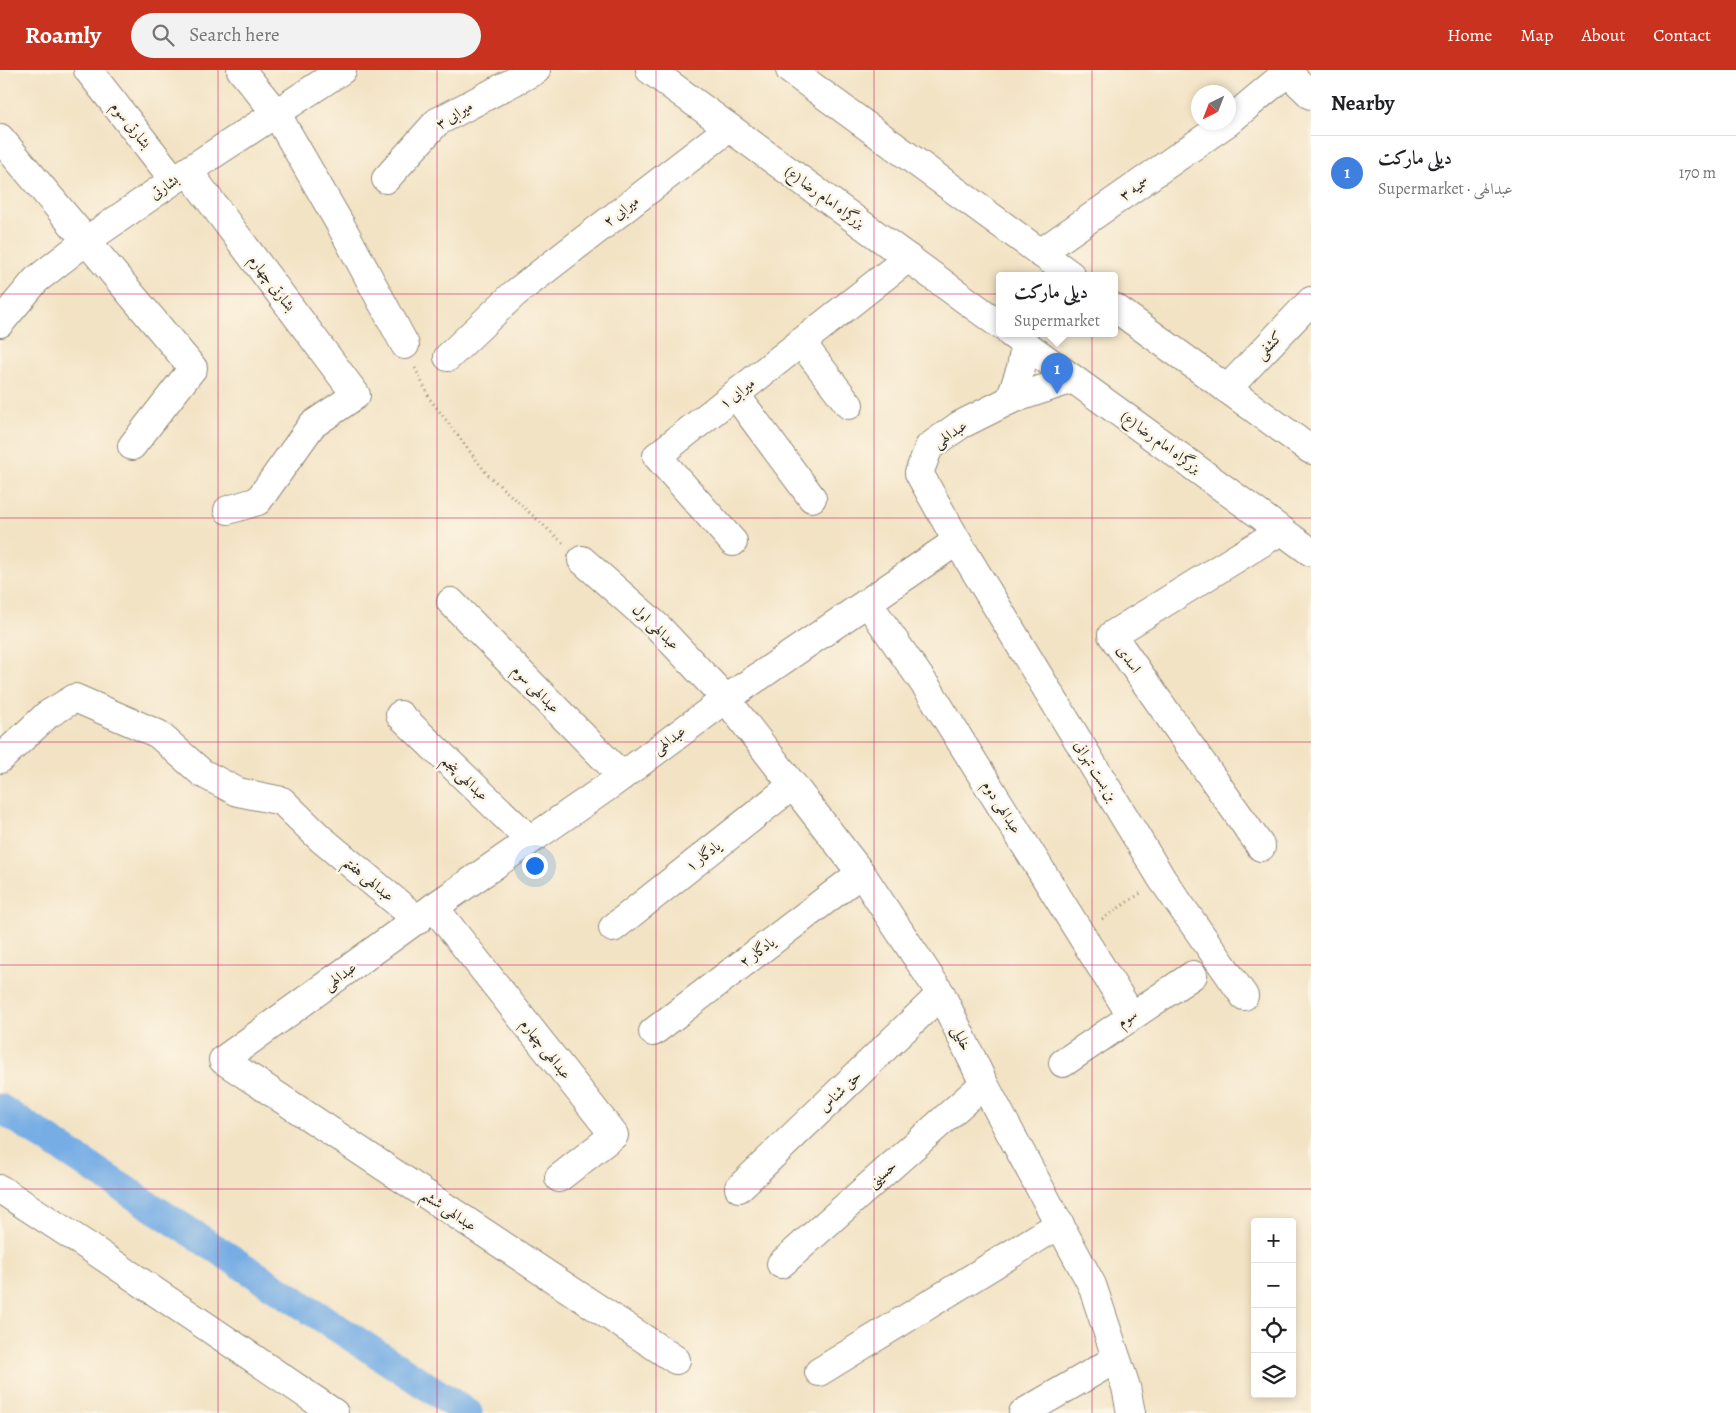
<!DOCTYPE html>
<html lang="en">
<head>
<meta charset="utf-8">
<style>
  body { margin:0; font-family:Alegreya,Amiri,serif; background:#f2f2f2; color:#202124 }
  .controls { position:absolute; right:15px; bottom:15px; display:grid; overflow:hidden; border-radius:5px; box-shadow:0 2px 8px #0003 }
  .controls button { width:45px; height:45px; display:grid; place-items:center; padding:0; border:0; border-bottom:1px solid #e0e0e0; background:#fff; color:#202124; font:25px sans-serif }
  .compass { position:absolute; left:1191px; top:15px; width:45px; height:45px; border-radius:50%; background:#fff; box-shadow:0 2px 8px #0003; rotate:222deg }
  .you { position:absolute; left:534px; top:795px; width:18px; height:18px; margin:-12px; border:4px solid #fff; border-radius:50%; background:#1a73e8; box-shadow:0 0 0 8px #1a73e833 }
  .badge { display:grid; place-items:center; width:32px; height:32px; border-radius:50%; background:#c8321e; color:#fff; font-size:16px; font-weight:700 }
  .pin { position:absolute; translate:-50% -41px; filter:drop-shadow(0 1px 2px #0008) }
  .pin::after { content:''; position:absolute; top:26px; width:18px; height:15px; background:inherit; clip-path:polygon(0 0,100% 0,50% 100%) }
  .popup { position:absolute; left:996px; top:202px; width:122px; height:65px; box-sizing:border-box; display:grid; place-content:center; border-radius:5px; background:#fff; filter:drop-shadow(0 1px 4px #0005); font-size:16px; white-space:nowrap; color:#757577 }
  .popup b { font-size:19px; color:#202124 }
  .popup::after { content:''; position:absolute; left:50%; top:100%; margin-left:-10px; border:10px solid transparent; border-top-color:#fff }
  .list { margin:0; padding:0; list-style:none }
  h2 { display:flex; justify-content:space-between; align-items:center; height:65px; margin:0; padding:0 20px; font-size:21px }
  h2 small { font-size:16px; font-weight:400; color:#757577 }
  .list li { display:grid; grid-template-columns:32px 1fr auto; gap:15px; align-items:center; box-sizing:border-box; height:75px; padding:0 20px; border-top:1px solid #e0e0e0 }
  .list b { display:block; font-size:19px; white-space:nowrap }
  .list p { margin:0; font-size:16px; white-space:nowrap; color:#757577 }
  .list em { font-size:16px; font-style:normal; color:#757577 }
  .icon { flex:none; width:28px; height:28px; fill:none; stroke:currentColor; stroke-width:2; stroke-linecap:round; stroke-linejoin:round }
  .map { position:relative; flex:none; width:1311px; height:1343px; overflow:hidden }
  header { display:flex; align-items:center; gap:30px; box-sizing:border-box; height:70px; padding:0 25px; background:#c8321e; color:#fff }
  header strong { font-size:24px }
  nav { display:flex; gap:28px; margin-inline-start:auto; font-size:18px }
  .search { width:350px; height:45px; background:#f2f2f2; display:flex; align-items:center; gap:12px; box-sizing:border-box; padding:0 18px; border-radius:28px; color:#757577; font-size:19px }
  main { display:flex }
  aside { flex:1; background:#fff }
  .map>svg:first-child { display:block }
</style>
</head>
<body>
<header>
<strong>Roamly</strong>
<div class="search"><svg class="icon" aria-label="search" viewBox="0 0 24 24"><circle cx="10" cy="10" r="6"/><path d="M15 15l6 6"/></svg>Search here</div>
<nav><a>Home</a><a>Map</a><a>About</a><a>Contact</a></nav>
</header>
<main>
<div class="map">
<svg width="1311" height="1343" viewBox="0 0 1311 1343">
  <rect width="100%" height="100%" fill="#fcf5e5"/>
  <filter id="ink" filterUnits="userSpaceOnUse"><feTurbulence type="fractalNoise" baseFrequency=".02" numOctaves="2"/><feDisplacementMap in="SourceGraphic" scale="10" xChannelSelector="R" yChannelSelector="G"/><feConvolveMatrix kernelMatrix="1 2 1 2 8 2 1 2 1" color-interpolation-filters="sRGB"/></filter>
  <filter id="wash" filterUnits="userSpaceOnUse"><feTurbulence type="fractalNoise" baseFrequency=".0096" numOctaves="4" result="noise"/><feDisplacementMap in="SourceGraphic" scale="20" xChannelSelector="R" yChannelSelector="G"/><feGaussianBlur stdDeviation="1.12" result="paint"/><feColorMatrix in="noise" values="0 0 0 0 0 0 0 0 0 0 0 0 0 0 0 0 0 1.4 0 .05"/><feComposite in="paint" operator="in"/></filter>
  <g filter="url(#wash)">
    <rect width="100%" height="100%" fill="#f3e3c5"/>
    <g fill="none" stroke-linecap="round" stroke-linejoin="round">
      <polyline stroke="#76ade5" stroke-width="29" points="0,1038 468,1343"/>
    </g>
  </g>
  <g filter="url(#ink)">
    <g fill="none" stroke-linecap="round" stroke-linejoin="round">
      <g stroke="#8f8778" stroke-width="30">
        <g id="minor">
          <polyline points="88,0 174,110"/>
          <polyline points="241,0 276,43 340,154 405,275"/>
          <polyline points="1285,0 1311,25"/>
          <polyline points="1228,52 1290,0"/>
          <polyline points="0,68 193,298 132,376"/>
          <polyline points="188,101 356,325 312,355 258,431 228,440"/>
          <polyline points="386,109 437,52 536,0"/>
          <polyline points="1040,183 1228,52"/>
          <polyline points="0,253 36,210 86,171 174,110 342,0"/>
          <polyline points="801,272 849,335"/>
          <polyline points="448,287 514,224 729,58"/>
          <polyline points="1073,309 1010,330 960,355 929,377 919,403 957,471 1162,809 1244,926"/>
          <polyline points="1227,319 1311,231"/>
          <polyline points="735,324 812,428"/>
          <polyline points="1010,330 1021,298 1025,274"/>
          <polyline points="733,472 657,386 908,188"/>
          <polyline points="582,490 659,558 726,629 861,803 941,924 984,1014 1092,1215 1126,1317 1131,1343"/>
          <polyline points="451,532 622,706"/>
          <polyline points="868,533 930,622 1131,945"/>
          <polyline points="400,645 530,770"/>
          <polyline points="0,689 47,645 75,628 158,664 202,703 238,722 282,731 320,768 418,850"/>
          <polyline points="1261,777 1112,565 1282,460"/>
          <polyline points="434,837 614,1065 559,1108"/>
          <polyline points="613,858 793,715"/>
          <polyline points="653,962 861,803"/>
          <polyline points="1063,993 1193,905"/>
          <polyline points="739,1118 941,924"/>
          <polyline points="781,1194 984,1014"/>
          <polyline points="676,1290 223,990 434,837 610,715 726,629 957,471"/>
          <polyline points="819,1302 1060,1154"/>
          <polyline points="1023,1343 1116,1289"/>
        </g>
      </g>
      <g stroke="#8f8778" stroke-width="30">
        <polyline id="major" points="0,1119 92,1179 334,1343"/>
      </g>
      <g stroke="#8f8778" stroke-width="30">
        <g id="highway">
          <polyline points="650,0 1000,255"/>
          <polyline points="790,0 1071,205"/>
          <polyline points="1114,237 1311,380"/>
          <polyline points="1010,263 1311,482"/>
        </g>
      </g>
      <g stroke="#8f8778" stroke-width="3" stroke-dasharray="1 4" stroke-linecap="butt">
        <polyline points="415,298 430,329 487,404 563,473"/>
        <polyline points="1102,849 1141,823"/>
      </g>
      <use href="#minor" stroke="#fff" stroke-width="28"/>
      <use href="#major" stroke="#fff" stroke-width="28"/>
      <use href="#highway" stroke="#fff" stroke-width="28"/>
    </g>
  </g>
  <path fill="none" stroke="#c2185b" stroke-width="1" stroke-opacity="0.55" d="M 218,0 L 218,1343M 437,0 L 437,1343M 656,0 L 656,1343M 874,0 L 874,1343M 1092,0 L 1092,1343M 0,224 L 1311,224M 0,448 L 1311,448M 0,672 L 1311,672M 0,895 L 1311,895M 0,1119 L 1311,1119"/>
  <g text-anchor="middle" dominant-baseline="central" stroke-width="5" stroke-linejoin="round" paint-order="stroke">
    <g font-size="15" fill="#2b2b2b" stroke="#fcf5e5">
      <text transform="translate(454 45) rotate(-32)">میرابی ۳</text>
      <text transform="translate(131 55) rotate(52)">بشارتی سوم</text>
      <text transform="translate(164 117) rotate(-34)">بشارتی</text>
      <text transform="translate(1134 118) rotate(-35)">سمیه ۳</text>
      <text transform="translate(825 127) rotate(36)">بزرگراه امام رضا (ع)</text>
      <text transform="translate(621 141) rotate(-38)">میرابی ۲</text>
      <text transform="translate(272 213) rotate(53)">بشارتی چهارم</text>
      <text transform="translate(1269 275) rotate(-46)">کشفی</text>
      <text transform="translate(737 323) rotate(-38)">میرابی ۱</text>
      <text transform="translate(950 364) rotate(-34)">عبدالهی</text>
      <text transform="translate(1161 372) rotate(36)">بزرگراه امام رضا (ع)</text>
      <text transform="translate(656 557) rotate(44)">عبدالهی اول</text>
      <text transform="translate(1129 589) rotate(55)">اسدی</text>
      <text transform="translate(536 619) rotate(46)">عبدالهی سوم</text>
      <text transform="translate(669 670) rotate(-37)">عبدالهی</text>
      <text transform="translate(1096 701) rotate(59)">بن بست تهرانی</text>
      <text transform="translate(465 708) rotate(44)">عبدالهی پنجم</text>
      <text transform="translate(1002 737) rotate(58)">عبدالهی دوم</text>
      <text transform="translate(703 786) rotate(-38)">یادگار ۱</text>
      <text transform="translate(369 809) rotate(40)">عبدالهی هفتم</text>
      <text transform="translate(757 882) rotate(-37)">یادگار ۲</text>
      <text transform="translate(340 906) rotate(-36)">عبدالهی</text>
      <text transform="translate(1127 948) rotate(-34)">سوم</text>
      <text transform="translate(962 968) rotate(65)">خلیلی</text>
      <text transform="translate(546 979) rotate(52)">عبدالهی چهارم</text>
      <text transform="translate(840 1021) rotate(-44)">حق شناس</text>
      <text transform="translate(882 1104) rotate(-41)">حسینی</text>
      <text transform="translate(449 1140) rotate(34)">عبدالهی ششم</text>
    </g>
  </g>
</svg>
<div class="controls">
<button>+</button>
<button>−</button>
<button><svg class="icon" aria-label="locate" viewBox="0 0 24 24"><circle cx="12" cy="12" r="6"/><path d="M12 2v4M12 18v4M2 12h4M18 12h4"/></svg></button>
<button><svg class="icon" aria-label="layers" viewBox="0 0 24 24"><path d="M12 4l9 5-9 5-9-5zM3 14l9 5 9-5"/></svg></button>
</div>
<svg class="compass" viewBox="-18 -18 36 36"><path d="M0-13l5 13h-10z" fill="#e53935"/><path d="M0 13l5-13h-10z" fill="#757577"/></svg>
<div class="you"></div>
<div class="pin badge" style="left:1057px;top:324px;background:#3f7fe0">1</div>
<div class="popup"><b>دیلی مارکت</b>Supermarket</div>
</div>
<aside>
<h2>Nearby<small></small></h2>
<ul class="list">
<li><span class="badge" style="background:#3f7fe0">1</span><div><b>دیلی مارکت</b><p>Supermarket · عبدالهی</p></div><em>170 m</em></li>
</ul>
</aside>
</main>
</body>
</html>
